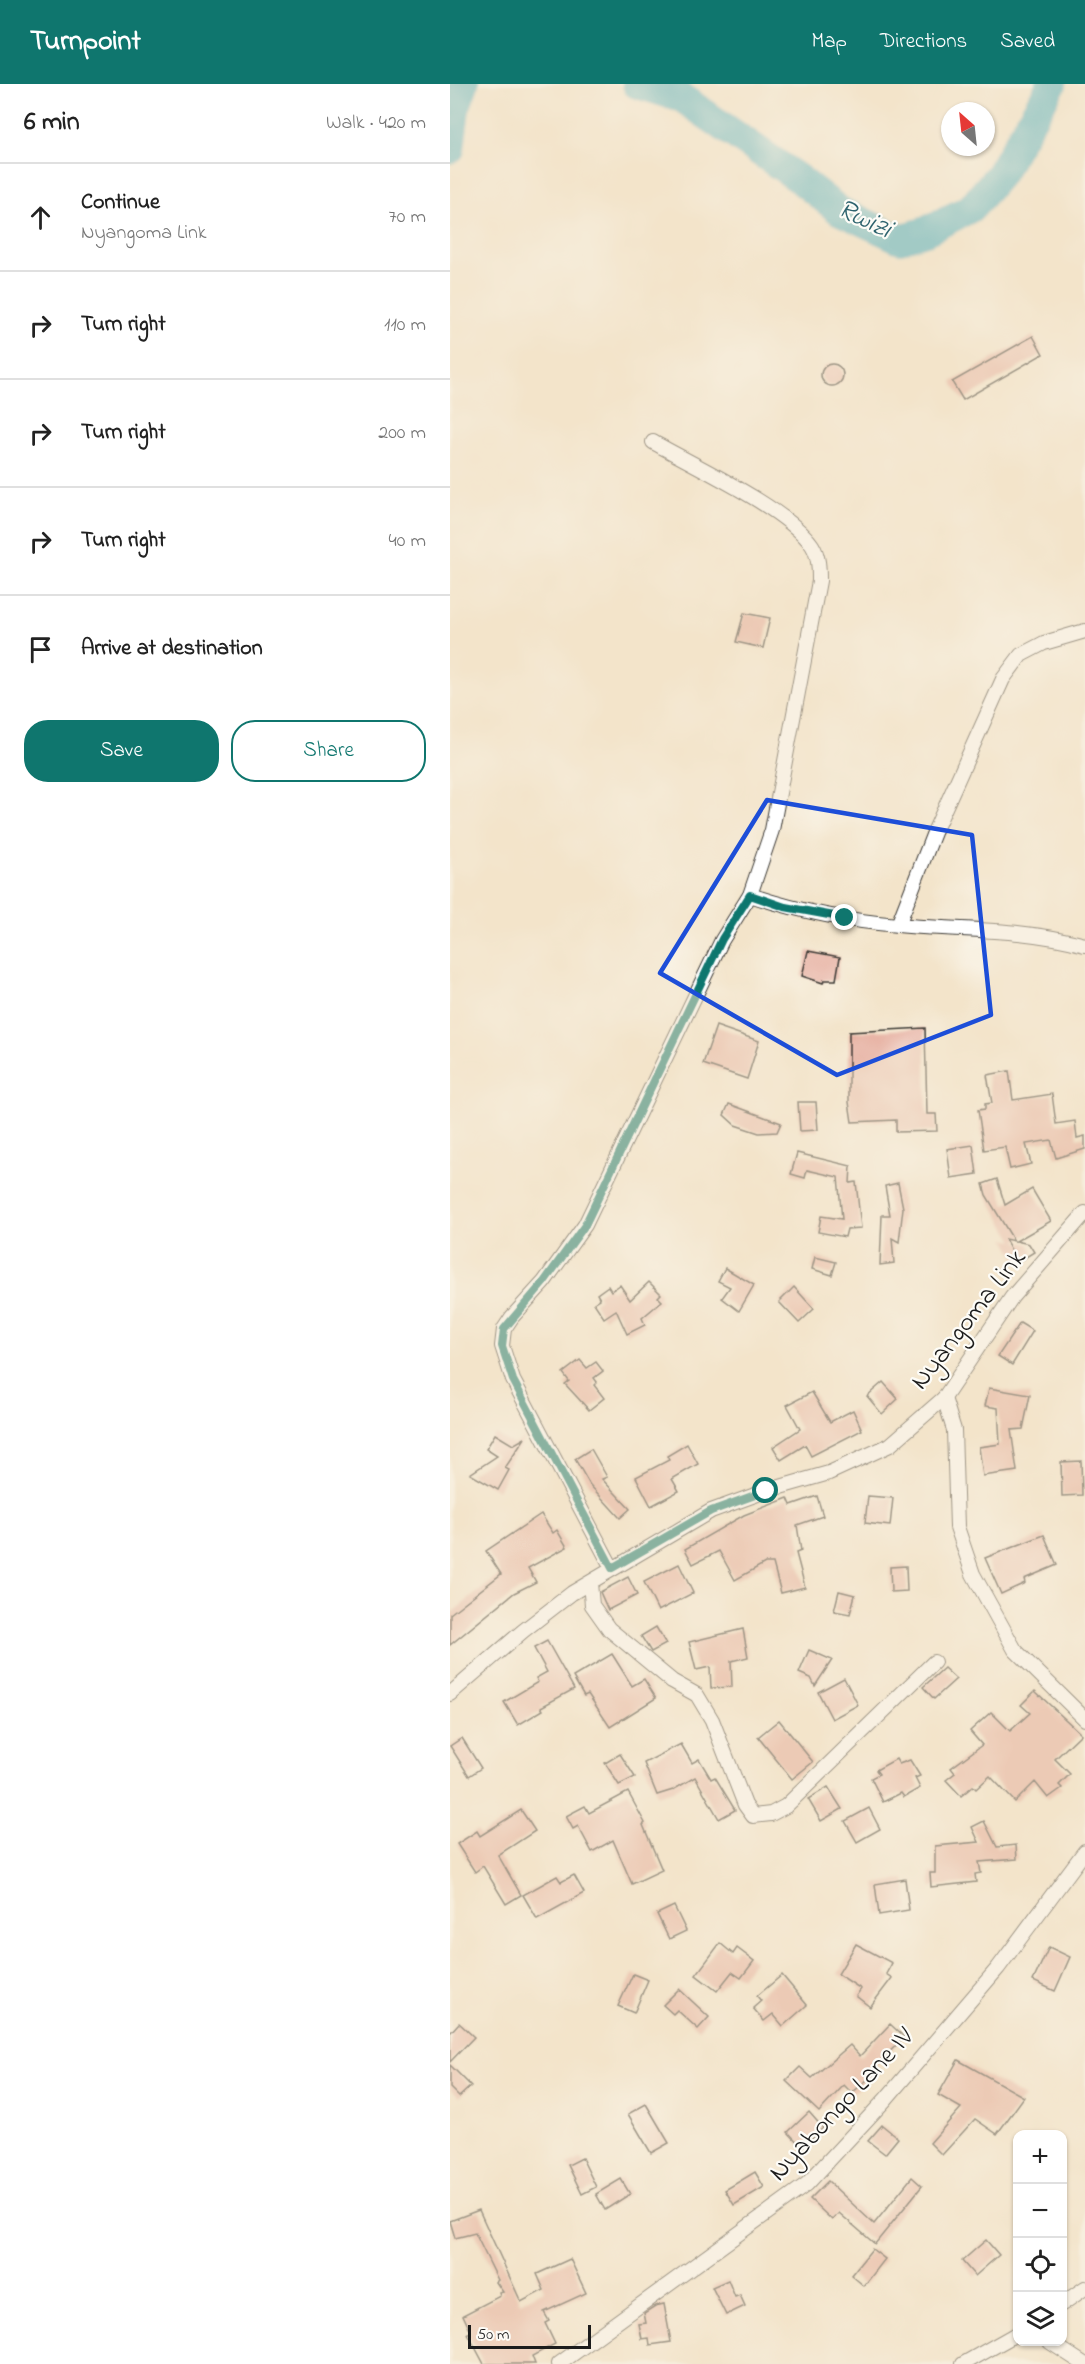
<!DOCTYPE html>
<html lang="en">
<head>
<meta charset="utf-8">
<style>
  body { margin:0; font-family:"Indie Flower",sans-serif; background:#f2f2f2; color:#222 }
  .controls { position:absolute; right:18px; bottom:18px; display:grid; overflow:hidden; border-radius:12px; box-shadow:0 2px 4px #0004 }
  .controls button { width:54px; height:54px; display:grid; place-items:center; padding:0; border:0; border-bottom:2px solid #e0e0e0; background:#fff; color:#222; font:30px sans-serif }
  .compass { position:absolute; left:491px; top:18px; width:54px; height:54px; border-radius:50%; background:#fff; box-shadow:0 2px 4px #0004; rotate:333deg }
  .scale { position:absolute; left:18px; bottom:15px; width:123px; box-sizing:border-box; padding-left:6px; border:3px solid #1c1c1c; border-top:0; font-size:16px; line-height:21px; white-space:nowrap; color:#1c1c1c; -webkit-text-stroke:4px #fdfcf7; paint-order:stroke }
  .stop { position:absolute; width:18px; height:18px; margin:-14px; border:4px solid #0f766e; border-radius:50%; background:#fff }
  .stop.end { background:#0f766e; border-color:#fff; box-shadow:0 2px 6px #0008 }
  .list { margin:0; padding:0; list-style:none }
  h2 { display:flex; justify-content:space-between; align-items:center; height:78px; margin:0; padding:0 24px; font-size:26px }
  h2 small { font-size:20px; font-weight:400; color:#767676 }
  .list li { display:grid; grid-template-columns:39px 1fr auto; gap:18px; align-items:center; box-sizing:border-box; height:108px; padding:0 24px; border-top:2px solid #e0e0e0 }
  .list b { display:block; font-size:22px; white-space:nowrap }
  .list p { margin:0; font-size:20px; white-space:nowrap; color:#767676 }
  .list em { font-size:20px; font-style:normal; color:#767676 }
  .actions { display:flex; gap:12px; padding:18px 24px }
  .actions a { flex:1; padding:14px 0; border:2px solid #0f766e; border-radius:24px; text-align:center; font-size:21px; color:#0f766e }
  .actions .main { background:#0f766e; color:#fff }
  .icon { flex:none; width:33px; height:33px; fill:none; stroke:currentColor; stroke-width:2; stroke-linecap:round; stroke-linejoin:round }
  .map { position:relative; flex:none; width:635px; height:2280px; overflow:hidden }
  header { display:flex; align-items:center; gap:36px; box-sizing:border-box; height:84px; padding:0 30px; background:#0f766e; color:#fff }
  header strong { font-size:28px }
  nav { display:flex; gap:33px; margin-inline-start:auto; font-size:21px }
  main { display:flex }
  aside { flex:1; background:#fff }
  .map>svg:first-child { display:block }
</style>
</head>
<body>
<header>
<strong>Turnpoint</strong>
<nav><a>Map</a><a>Directions</a><a>Saved</a></nav>
</header>
<main>
<aside>
<h2>6 min<small>Walk · 420 m</small></h2>
<ul class="list">
<li><svg class="icon" aria-label="ahead" viewBox="0 0 24 24"><path d="M12 20V5M6 11l6-6 6 6"/></svg><div><b>Continue</b><p>Nyangoma Link</p></div><em>70 m</em></li>
<li><svg class="icon" aria-label="right" viewBox="0 0 24 24"><path d="M7 20v-9h11M14 6l5 5-5 5"/></svg><div><b>Turn right</b></div><em>110 m</em></li>
<li><svg class="icon" aria-label="right" viewBox="0 0 24 24"><path d="M7 20v-9h11M14 6l5 5-5 5"/></svg><div><b>Turn right</b></div><em>200 m</em></li>
<li><svg class="icon" aria-label="right" viewBox="0 0 24 24"><path d="M7 20v-9h11M14 6l5 5-5 5"/></svg><div><b>Turn right</b></div><em>40 m</em></li>
<li><svg class="icon" aria-label="arrive" viewBox="0 0 24 24"><path d="M6 21V4h12l-3 4 3 4H6"/></svg><div><b>Arrive at destination</b></div></li>
</ul>
<div class="actions"><a class="main">Save</a><a>Share</a></div>
</aside>
<div class="map">
<svg width="635" height="2280" viewBox="0 0 635 2280">
  <rect width="100%" height="100%" fill="#fdfcf7"/>
  <filter id="ink" filterUnits="userSpaceOnUse"><feTurbulence type="fractalNoise" baseFrequency=".0167" numOctaves="2"/><feDisplacementMap in="SourceGraphic" scale="12" xChannelSelector="R" yChannelSelector="G"/><feConvolveMatrix kernelMatrix="1 2 1 2 8 2 1 2 1" color-interpolation-filters="sRGB"/></filter>
  <filter id="wash" filterUnits="userSpaceOnUse"><feTurbulence type="fractalNoise" baseFrequency=".008" numOctaves="4" result="noise"/><feDisplacementMap in="SourceGraphic" scale="24" xChannelSelector="R" yChannelSelector="G"/><feGaussianBlur stdDeviation="1.35" result="paint"/><feColorMatrix in="noise" values="0 0 0 0 0 0 0 0 0 0 0 0 0 0 0 0 0 1.4 0 .05"/><feComposite in="paint" operator="in"/></filter>
  <g filter="url(#wash)">
    <rect width="100%" height="100%" fill="#f3e4ca"/>
    <g fill="none" stroke-linecap="round" stroke-linejoin="round">
      <g stroke="#3faabf" stroke-width="30">
        <polyline points="187,0 232,14 349,95 390,127 450,155 476,147 521,124 549,91 602,0"/>
        <polyline points="0,65 5,25 14,0"/>
      </g>
    </g>
    <g id="blocks">
      <g fill="#e5ab9b">
        <polygon points="583,252 593,270 513,316 502,298"/>
        <circle cx="382" cy="291" r="11"/>
        <polygon points="294,529 320,534 313,564 286,558"/>
        <polygon points="358,867 390,873 386,896 374,896 373,899 352,892"/>
        <polygon points="266,942 309,957 297,995 253,980"/>
        <polygon points="475,944 477,1030 486,1030 487,1047 446,1048 446,1036 402,1038 399,1018 399,948"/>
        <polygon points="559,987 563,1016 602,1010 606,1040 625,1037 627,1054 635,1052 635,1065 606,1074 601,1056 576,1060 581,1080 560,1085 555,1063 534,1066 528,1026 535,1025 535,1020 542,1019 537,991"/>
        <polygon points="348,1018 366,1018 368,1046 350,1047"/>
        <polygon points="279,1020 331,1039 327,1048 309,1049 285,1041 274,1031"/>
        <polygon points="523,1061 527,1090 501,1094 497,1065"/>
        <polygon points="347,1069 401,1082 400,1099 406,1098 411,1144 397,1145 395,1153 368,1148 371,1132 392,1135 388,1093 357,1086 355,1094 341,1090"/>
        <polygon points="547,1095 555,1121 582,1105 601,1137 566,1157 579,1160 584,1168 568,1178 555,1155 564,1157 536,1111 533,1100"/>
        <polygon points="448,1099 453,1124 449,1158 442,1154 444,1179 430,1181 432,1131 440,1131 435,1102"/>
        <polygon points="365,1173 386,1178 382,1191 362,1185"/>
        <polygon points="275,1184 304,1201 289,1227 272,1214 280,1203 268,1197"/>
        <polygon points="199,1198 211,1210 208,1213 212,1217 192,1234 195,1241 177,1250 166,1226 154,1234 144,1219 150,1215 147,1210 158,1202 161,1207 170,1201 180,1216"/>
        <polygon points="344,1203 364,1225 349,1239 329,1218"/>
        <polygon points="570,1239 583,1247 562,1281 548,1272"/>
        <polygon points="130,1276 137,1284 146,1278 153,1287 144,1294 147,1298 144,1301 154,1314 139,1326 115,1300 119,1297 113,1289"/>
        <polygon points="433,1298 448,1315 432,1330 417,1312"/>
        <polygon points="539,1304 580,1311 573,1345 561,1346 567,1387 533,1392 529,1363 550,1360 548,1324 535,1322"/>
        <polygon points="362,1308 380,1338 403,1326 412,1346 361,1372 355,1361 331,1376 323,1363 350,1345 337,1321"/>
        <polygon points="45,1350 63,1361 75,1354 55,1384 59,1386 48,1406 20,1390 47,1372 36,1365"/>
        <polygon points="237,1360 248,1380 222,1395 229,1407 201,1422 186,1393 219,1376 217,1372"/>
        <polygon points="141,1365 157,1393 152,1395 180,1425 170,1434 140,1401 125,1375"/>
        <polygon points="631,1377 632,1411 612,1412 611,1378"/>
        <polygon points="367,1412 373,1432 347,1441 351,1467 346,1469 355,1503 331,1509 323,1479 315,1479 285,1496 269,1467 243,1480 235,1465 294,1431 338,1414 341,1421"/>
        <polygon points="418,1412 443,1414 440,1442 415,1439"/>
        <polygon points="91,1430 103,1449 107,1446 117,1463 78,1484 86,1498 64,1509 0,1561 0,1530 51,1490 36,1467"/>
        <polygon points="594,1451 607,1481 574,1495 575,1499 551,1510 535,1474"/>
        <polygon points="229,1480 243,1509 208,1527 194,1498"/>
        <polygon points="456,1482 457,1507 441,1508 440,1483"/>
        <polygon points="178,1493 187,1511 158,1526 150,1508"/>
        <polygon points="389,1507 405,1511 400,1530 384,1527"/>
        <polygon points="206,1543 216,1560 201,1568 191,1552"/>
        <polygon points="293,1545 298,1573 281,1577 282,1603 261,1604 260,1583 246,1586 239,1558"/>
        <polygon points="97,1557 124,1605 91,1623 93,1626 68,1641 54,1618 88,1598 86,1594 97,1588 84,1564"/>
        <polygon points="359,1566 382,1576 365,1602 361,1594 349,1589"/>
        <polygon points="162,1570 182,1602 194,1595 206,1614 160,1643 138,1610 134,1612 123,1593"/>
        <polygon points="494,1584 506,1595 484,1615 473,1603"/>
        <polygon points="394,1594 408,1621 382,1635 368,1608"/>
        <polygon points="585,1607 631,1650 605,1675 620,1690 609,1701 612,1704 598,1714 585,1698 565,1718 540,1692 526,1705 523,1702 511,1712 496,1696 505,1689 501,1684 532,1661 520,1647 541,1628 560,1647 580,1629 571,1621"/>
        <polygon points="329,1636 363,1678 342,1695 308,1653"/>
        <polygon points="12,1654 31,1684 19,1692 0,1662"/>
        <polygon points="231,1660 242,1679 249,1675 261,1695 265,1693 285,1726 269,1735 245,1693 223,1706 207,1711 194,1679"/>
        <polygon points="170,1670 185,1693 169,1701 155,1679"/>
        <polygon points="446,1675 449,1680 460,1676 470,1692 465,1694 470,1704 454,1713 451,1709 433,1718 421,1694 429,1690 426,1686"/>
        <polygon points="378,1703 392,1725 371,1737 358,1715"/>
        <polygon points="178,1708 195,1739 193,1741 212,1786 182,1800 163,1756 142,1768 128,1742 123,1745 116,1732 135,1722 139,1729"/>
        <polygon points="419,1724 430,1745 407,1758 395,1737"/>
        <polygon points="71,1726 85,1747 48,1771 71,1811 56,1820 33,1782 25,1788 7,1760 27,1747 30,1752"/>
        <polygon points="534,1737 547,1763 566,1761 567,1775 529,1778 531,1789 525,1790 526,1798 481,1803 480,1789 485,1789 485,1762 529,1758 522,1743"/>
        <polygon points="124,1791 134,1809 87,1835 73,1811 107,1792 111,1798"/>
        <polygon points="455,1795 459,1826 429,1831 425,1800"/>
        <polygon points="224,1822 236,1847 219,1855 207,1830"/>
        <polygon points="270,1859 283,1870 287,1864 304,1877 291,1894 282,1888 267,1907 246,1891"/>
        <polygon points="406,1860 442,1879 436,1890 442,1894 420,1923 406,1912 411,1905 388,1890"/>
        <polygon points="599,1863 620,1873 605,1907 583,1897"/>
        <polygon points="183,1890 198,1896 184,1929 168,1922"/>
        <polygon points="332,1891 357,1921 333,1942 323,1930 314,1937 303,1924 311,1917 307,1912"/>
        <polygon points="229,1905 259,1933 248,1945 227,1926 223,1930 213,1921"/>
        <polygon points="9,1939 24,1953 0,1978 0,1949"/>
        <polygon points="440,1940 454,1953 422,1986 425,1989 402,2009 394,2001 369,2028 336,1997 350,1983 362,1994 400,1961 410,1972"/>
        <polygon points="508,1976 574,2013 547,2050 525,2035 492,2071 480,2059 511,2024 488,2011"/>
        <polygon points="0,1981 21,2002 9,2013 0,2004"/>
        <polygon points="196,2020 219,2059 201,2069 178,2030"/>
        <polygon points="359,2028 373,2044 352,2063 338,2048"/>
        <polygon points="432,2041 448,2054 435,2070 418,2057"/>
        <polygon points="132,2074 146,2103 132,2110 118,2081"/>
        <polygon points="305,2088 314,2103 284,2121 275,2106"/>
        <polygon points="462,2093 472,2102 425,2160 389,2129 382,2136 360,2115 378,2097 424,2140"/>
        <polygon points="171,2095 180,2110 155,2126 146,2110"/>
        <polygon points="29,2126 71,2218 94,2206 87,2190 120,2175 136,2209 94,2228 99,2237 95,2239 105,2260 82,2272 85,2280 34,2280 18,2250 21,2248 13,2231 50,2212 49,2209 53,2208 46,2198 48,2196 25,2149 5,2154 0,2137"/>
        <polygon points="536,2156 549,2171 525,2192 512,2177"/>
        <polygon points="422,2165 435,2175 414,2202 401,2191"/>
        <polygon points="278,2196 285,2213 290,2211 295,2222 276,2231 262,2203"/>
        <polygon points="214,2220 221,2258 200,2261 199,2254 192,2255 189,2240 196,2239 194,2229 205,2222"/>
      </g>
    </g>
  </g>
  <g filter="url(#ink)">
    <use href="#blocks" fill-opacity="0" stroke="#3c3a36" stroke-width="1.5"/>
    <g fill="none" stroke-linecap="round" stroke-linejoin="round">
      <g stroke="#3c3a36" stroke-width="16">
        <g id="street">
          <path d="M 300,811 C 348,827 398,837 448,841 C 511,847 574,844 635,861"/>
          <polyline points="448,841 485,746 553,595 571,571 594,559 635,547"/>
          <polyline points="494,1314 504,1346 507,1443 523,1490 565,1566 635,1635"/>
          <path d="M 162,1484 L 63,1296 L 52,1262 L 54,1245 L 62,1233 L 94,1198 L 135,1141 L 272,856 L 300,811 L 322,746 L 369,497 C 369,485 369,472 362,461 C 336,424 245,382 203,358"/>
          <polyline points="140,1499 142,1521 159,1545 222,1597 247,1611 262,1636 295,1721 303,1732 321,1730 336,1722 484,1578"/>
          <polyline points="0,1610 73,1547 122,1509 261,1427 316,1407 379,1389 440,1361 494,1314 562,1213 635,1129"/>
          <polyline points="612,2220 635,2204"/>
          <polyline points="600,2258 634,2280"/>
          <polyline points="109,2280 357,2100 435,2016 548,1884 635,1767"/>
          <polyline points="513,2280 568,2249"/>
        </g>
      </g>
      <use href="#street" stroke="#fff" stroke-width="14"/>
    </g>
  </g>
  <g fill="none" stroke-linecap="round" stroke-linejoin="round" filter="url(#ink)">
    <polyline stroke="#0f766e" stroke-width="8" points="316,1407 261,1427 162,1484 63,1296 52,1262 54,1245 94,1198 135,1141 272,855 300,811 335,823 395,834"/>
  </g>
  <path d="M0 0H635V2280H0ZM 317,716 L 522,751 L 541,931 L 387,991 L 210,889 Z" fill="#f3e4ca" fill-opacity=".55" fill-rule="evenodd"/>
  <path fill="none" stroke="#1d4ed8" stroke-width="4.5" stroke-linejoin="round" d="M 317,716 L 522,751 L 541,931 L 387,991 L 210,889 Z"/>
  <g text-anchor="middle" dominant-baseline="central" stroke-width="4.5" stroke-linejoin="round" paint-order="stroke">
    <g font-size="27" fill="#1c1c1c" stroke="#fdfcf7">
      <text transform="translate(519 1236) rotate(-52)">Nyangoma Link</text>
      <text transform="translate(392 2021) rotate(-47)">Nyabongo Lane IV</text>
    </g>
    <g font-size="28" font-style="italic" fill="#2e636e" stroke="#fdfcf7">
      <text transform="translate(414 136) rotate(26)">Rwizi</text>
    </g>
  </g>
</svg>
<div class="controls">
<button>+</button>
<button>−</button>
<button><svg class="icon" aria-label="locate" viewBox="0 0 24 24"><circle cx="12" cy="12" r="6"/><path d="M12 2v4M12 18v4M2 12h4M18 12h4"/></svg></button>
<button><svg class="icon" aria-label="layers" viewBox="0 0 24 24"><path d="M12 4l9 5-9 5-9-5zM3 14l9 5 9-5"/></svg></button>
</div>
<svg class="compass" viewBox="-18 -18 36 36"><path d="M0-13l5 13h-10z" fill="#e53935"/><path d="M0 13l5-13h-10z" fill="#767676"/></svg>
<div class="scale">50 m</div>
<div class="stop" style="left:316px;top:1407px"></div>
<div class="stop end" style="left:395px;top:834px"></div>
</div>
</main>
</body>
</html>
